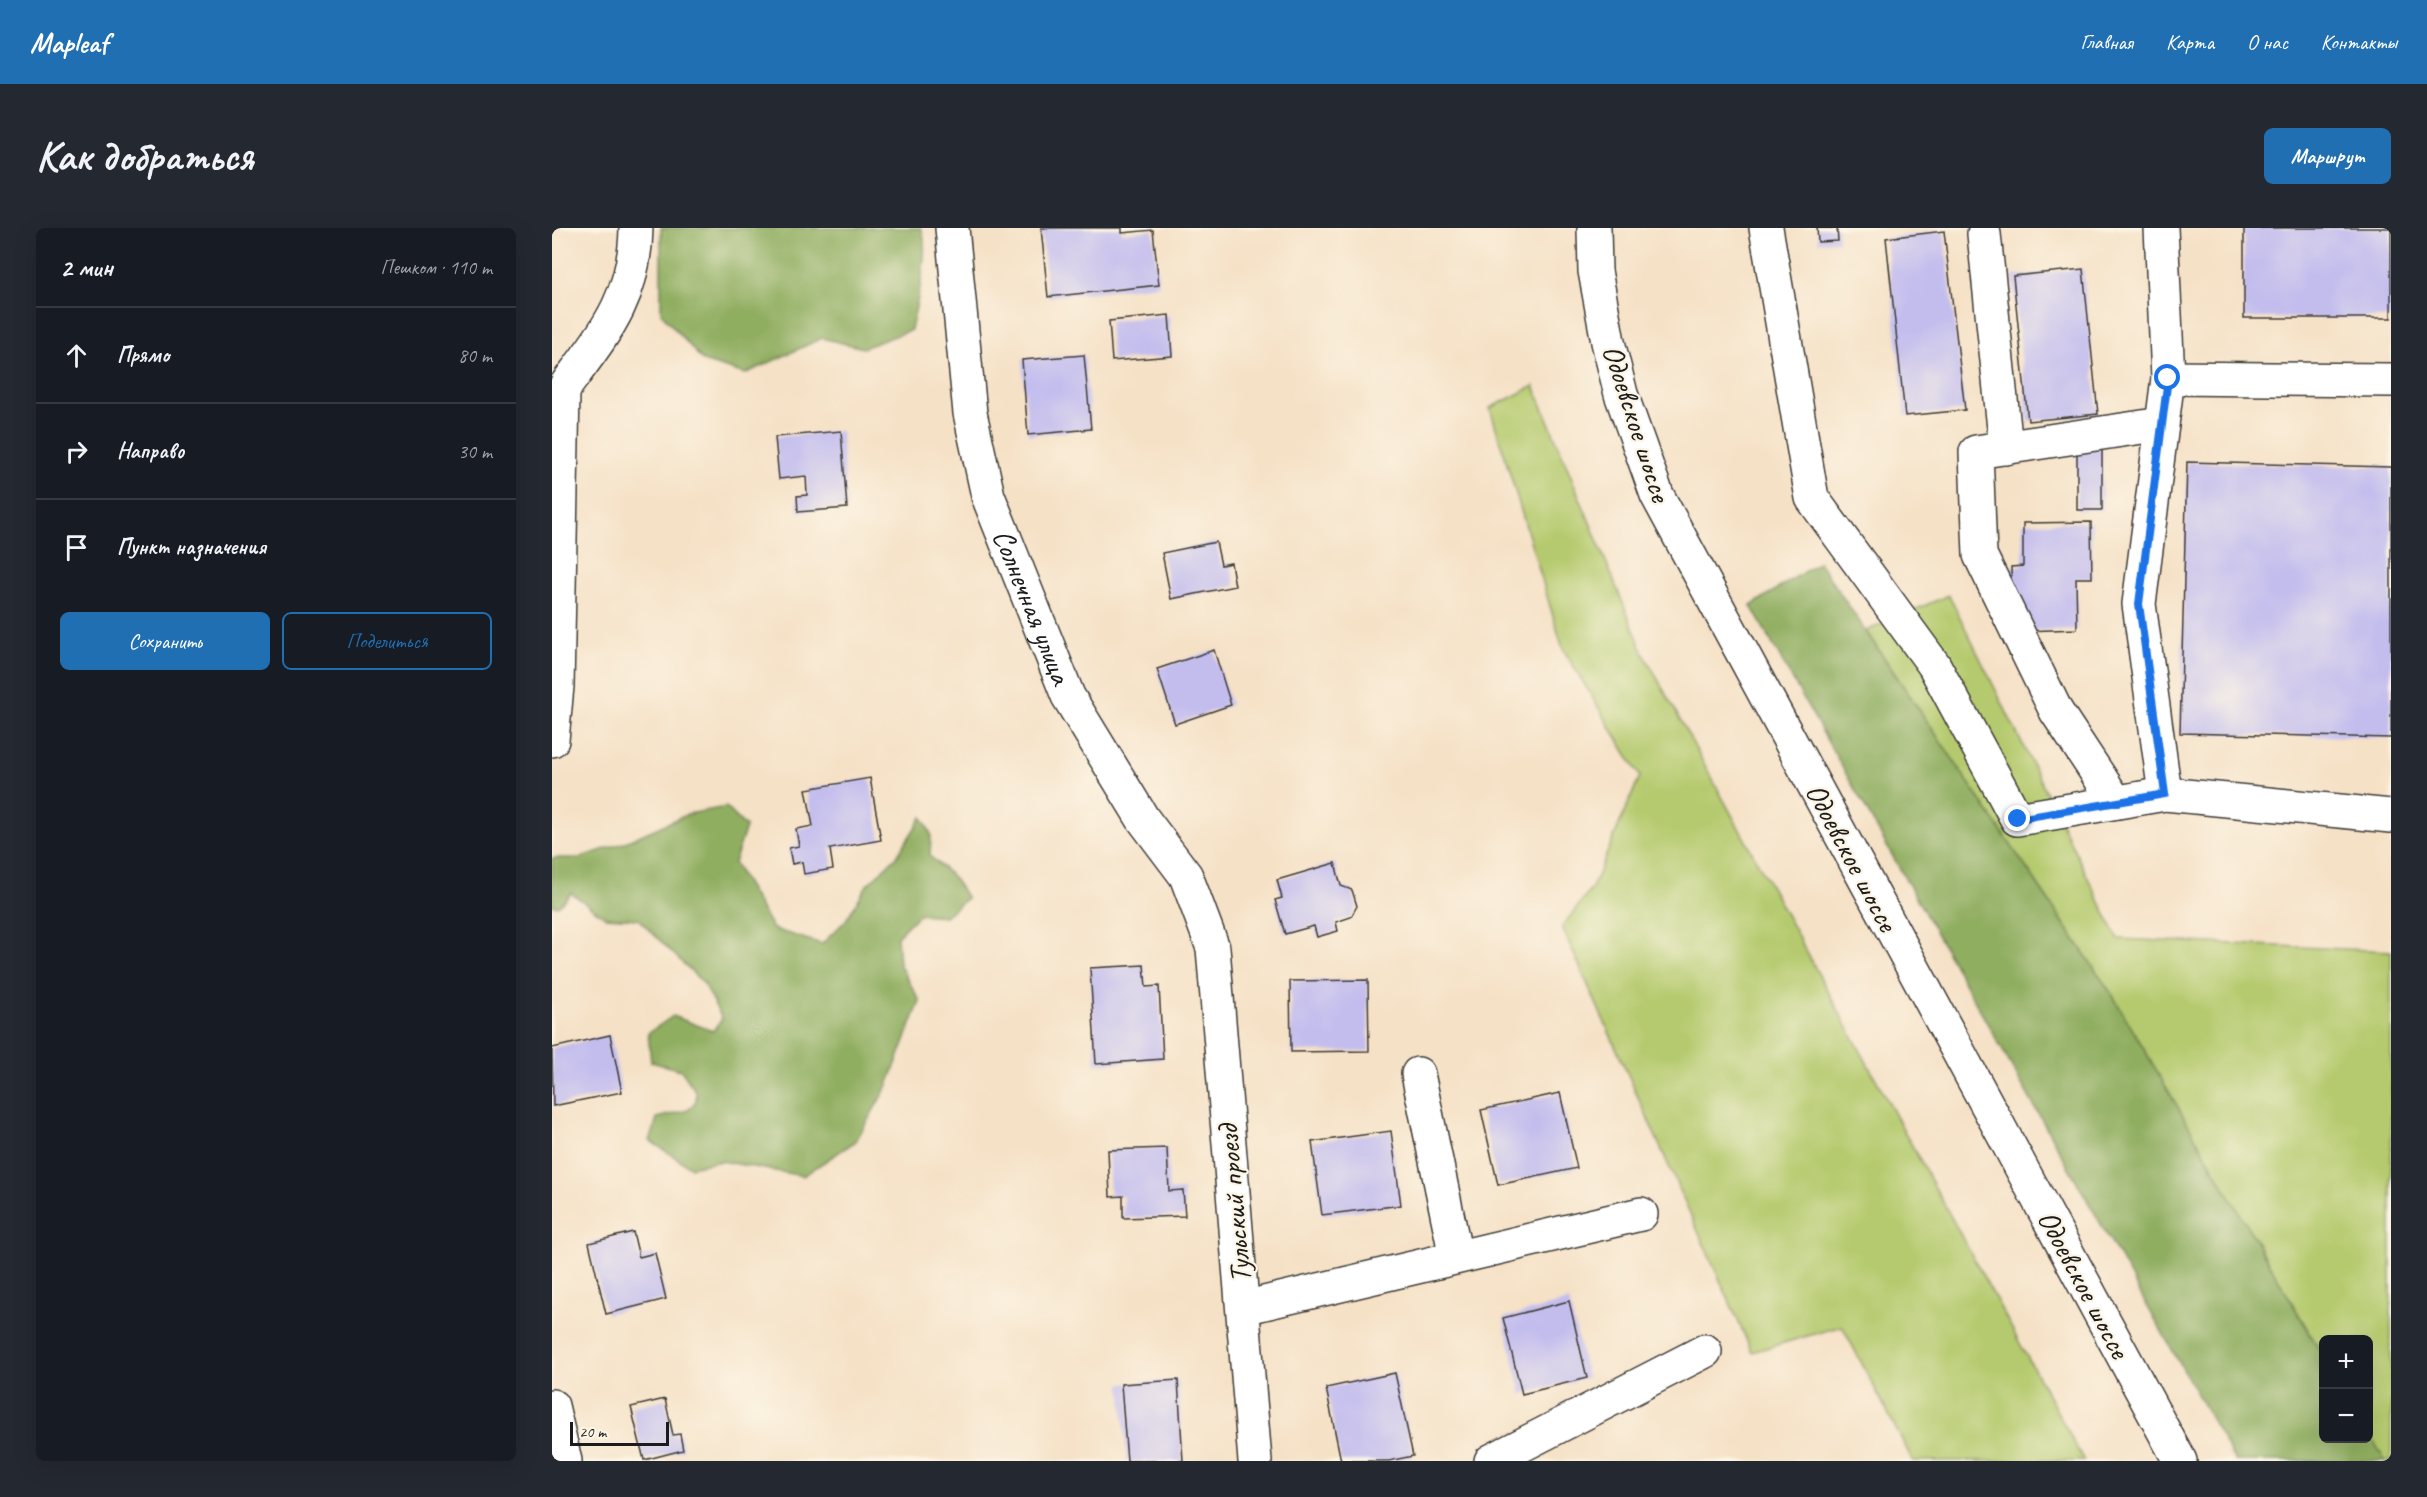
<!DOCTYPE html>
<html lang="ru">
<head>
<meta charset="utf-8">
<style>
  body { margin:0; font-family:Caveat,sans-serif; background:#242831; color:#f1f3f6 }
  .controls { position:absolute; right:18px; bottom:18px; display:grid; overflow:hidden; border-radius:9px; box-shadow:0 6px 24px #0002 }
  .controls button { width:54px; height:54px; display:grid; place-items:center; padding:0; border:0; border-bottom:2px solid #363941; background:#171b24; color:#f1f3f6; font:30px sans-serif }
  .scale { position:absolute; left:18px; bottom:15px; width:99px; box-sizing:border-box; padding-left:6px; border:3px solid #1c1c1c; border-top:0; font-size:16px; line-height:21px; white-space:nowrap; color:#1c1c1c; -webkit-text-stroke:4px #fcf5e5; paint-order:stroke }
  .stop { position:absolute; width:18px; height:18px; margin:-14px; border:4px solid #1a73e8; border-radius:50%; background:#fff }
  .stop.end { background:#1a73e8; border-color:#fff; box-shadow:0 2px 6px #0008 }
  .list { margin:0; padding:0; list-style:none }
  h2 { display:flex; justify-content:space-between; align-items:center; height:78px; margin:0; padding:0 24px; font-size:26px }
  h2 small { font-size:20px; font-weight:400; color:#9ea1a6 }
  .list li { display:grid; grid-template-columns:39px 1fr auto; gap:18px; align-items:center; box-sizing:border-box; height:96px; padding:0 24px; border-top:2px solid #363941 }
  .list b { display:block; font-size:22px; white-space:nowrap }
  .list em { font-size:20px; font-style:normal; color:#9ea1a6 }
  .actions { display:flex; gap:12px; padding:18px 24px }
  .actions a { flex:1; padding:14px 0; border:2px solid #1f6fb2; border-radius:9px; text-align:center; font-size:21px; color:#1f6fb2 }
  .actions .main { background:#1f6fb2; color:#fff }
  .icon { flex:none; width:33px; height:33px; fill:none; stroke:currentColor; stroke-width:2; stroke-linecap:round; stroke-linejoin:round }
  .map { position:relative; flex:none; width:1839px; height:1233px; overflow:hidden; border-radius:9px }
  header { display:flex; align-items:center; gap:36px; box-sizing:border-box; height:84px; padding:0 30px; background:#1f6fb2; color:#fff }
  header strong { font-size:28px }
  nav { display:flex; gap:33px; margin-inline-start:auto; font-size:21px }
  .intro { display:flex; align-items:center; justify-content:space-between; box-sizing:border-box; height:144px; padding:0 36px }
  h1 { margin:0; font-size:42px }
  .button { padding:15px 27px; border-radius:9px; background:#1f6fb2; color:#fff; font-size:21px; font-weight:700 }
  main { display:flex; gap:36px; padding:0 36px }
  aside { flex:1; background:#171b24; border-radius:9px; box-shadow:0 6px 24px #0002 }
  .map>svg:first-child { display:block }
</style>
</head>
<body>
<header>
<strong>Mapleaf</strong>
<nav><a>Главная</a><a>Карта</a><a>О нас</a><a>Контакты</a></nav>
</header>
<div class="intro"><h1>Как добраться</h1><a class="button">Маршрут</a></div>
<main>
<aside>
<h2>2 мин<small>Пешком · 110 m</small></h2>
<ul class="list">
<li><svg class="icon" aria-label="ahead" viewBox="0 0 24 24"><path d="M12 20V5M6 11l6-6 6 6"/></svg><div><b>Прямо</b></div><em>80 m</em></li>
<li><svg class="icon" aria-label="right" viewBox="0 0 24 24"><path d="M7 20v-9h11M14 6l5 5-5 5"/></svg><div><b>Направо</b></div><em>30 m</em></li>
<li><svg class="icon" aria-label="arrive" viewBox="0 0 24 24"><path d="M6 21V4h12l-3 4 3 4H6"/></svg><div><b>Пункт назначения</b></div></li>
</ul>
<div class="actions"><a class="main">Сохранить</a><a>Поделиться</a></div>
</aside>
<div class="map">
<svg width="1839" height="1233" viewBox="0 0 1839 1233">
  <rect width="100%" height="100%" fill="#fcf5e5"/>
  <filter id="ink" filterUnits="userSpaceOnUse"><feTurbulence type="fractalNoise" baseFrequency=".0167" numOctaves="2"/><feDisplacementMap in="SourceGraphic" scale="12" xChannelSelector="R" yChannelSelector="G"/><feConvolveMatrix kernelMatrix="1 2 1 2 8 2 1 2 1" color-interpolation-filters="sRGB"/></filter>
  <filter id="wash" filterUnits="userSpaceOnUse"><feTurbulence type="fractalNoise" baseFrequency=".008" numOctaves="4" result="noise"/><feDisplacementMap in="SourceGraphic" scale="24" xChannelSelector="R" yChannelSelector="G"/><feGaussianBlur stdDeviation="1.35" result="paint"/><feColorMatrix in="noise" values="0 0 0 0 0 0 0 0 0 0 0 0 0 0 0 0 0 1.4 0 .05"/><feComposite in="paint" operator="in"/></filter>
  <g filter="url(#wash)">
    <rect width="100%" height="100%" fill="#f5e1c6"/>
    <g fill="#b5ca6e" stroke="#687345" stroke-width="1.5">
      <polygon points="982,158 1091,424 1532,1233 1361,1233 1290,1098 1200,1124 1010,699 1040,660 1088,548 1011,421 938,180"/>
      <polygon points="1397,367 1566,711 1839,723 1839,1233 1833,1233 1817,1205 1816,1112 1772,1112 1771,1128 1561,768 1314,403"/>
    </g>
    <g fill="#90ae61" stroke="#56653e" stroke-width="1.5">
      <path d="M 109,0 L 369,0 C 379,21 364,78 359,102 L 311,120 L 270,110 L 193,146 L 151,133 L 109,85 Z"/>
      <polygon points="1267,334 1561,768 1771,1128 1772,1210 1816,1210 1817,1205 1833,1233 1683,1233 1199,378"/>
      <polygon points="174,579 194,599 182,635 221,701 270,716 294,692 315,657 345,628 370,589 379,606 378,628 401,649 415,670 393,688 367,686 345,708 347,736 368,773 336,857 304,913 251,948 169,933 138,939 98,913 105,890 136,882 144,873 144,864 129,842 99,834 96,805 121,788 161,803 170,791 152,756 86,691 53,689 19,665 6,678 0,677 0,630 27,630 71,615 136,586"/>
    </g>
    <g id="blocks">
      <g fill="#c3bdee">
        <polygon points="489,0 570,0 570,5 601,2 607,57 496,69"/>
        <polygon points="1265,0 1285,0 1286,13 1266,14"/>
        <rect x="1692" y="0" width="147" height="90"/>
        <polygon points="1392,3 1413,182 1353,188 1334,10"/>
        <polygon points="1531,41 1546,186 1476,193 1461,48"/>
        <polygon points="617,87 620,128 560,133 557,93"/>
        <polygon points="532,127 539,201 476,207 470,132"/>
        <polygon points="289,203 295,280 246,284 245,268 255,267 254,248 227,251 223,209"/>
        <rect x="1525" y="219" width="25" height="63"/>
        <polygon points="1635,234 1839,239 1839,510 1628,505"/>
        <polygon points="1539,294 1540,350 1524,350 1525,401 1472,403 1460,392 1459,339 1471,338 1471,295"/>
        <polygon points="664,314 669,337 679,335 683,358 619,371 610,325"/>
        <polygon points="662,422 679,477 623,496 605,441"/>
        <polygon points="318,550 329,612 278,621 281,641 252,646 250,634 240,636 237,620 247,618 244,601 261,598 254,561"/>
        <polygon points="783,635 789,658 800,662 805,678 799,689 784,694 786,703 765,709 762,698 733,706 723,672 730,670 725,652"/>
        <polygon points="592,737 594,759 607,758 611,831 544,836 538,740"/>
        <polygon points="816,752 817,823 739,824 738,753"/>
        <polygon points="58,807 70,864 1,878 0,820"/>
        <polygon points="1008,865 1025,940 946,957 929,882"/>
        <polygon points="839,903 849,977 770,987 760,914"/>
        <polygon points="615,920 617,963 631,962 633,988 571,990 571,968 558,969 556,922"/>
        <polygon points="81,1004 87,1029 103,1025 114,1071 54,1086 37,1015"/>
        <polygon points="1017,1073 1035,1150 970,1166 951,1090"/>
        <polygon points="843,1145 861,1228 837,1233 789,1233 774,1160"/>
        <polygon points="626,1152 631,1233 575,1233 569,1156"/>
        <polygon points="113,1171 121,1207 128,1206 131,1222 92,1232 79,1179"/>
      </g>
    </g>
  </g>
  <g filter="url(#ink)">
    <use href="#blocks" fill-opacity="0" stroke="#3d3a36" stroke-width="1.5"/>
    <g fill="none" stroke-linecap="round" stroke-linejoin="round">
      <g stroke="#3d3a36" stroke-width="36">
        <g id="minor">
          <path id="s1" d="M 400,0 L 418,185 L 436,268 L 516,468 L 591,591 L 634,648 L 661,720 L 703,1233"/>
          <polyline points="1214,0 1260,270 1382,437 1465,591 1613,566 1839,588"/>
          <polyline points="1609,0 1616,150 1587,376 1613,566"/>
          <polyline points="1432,6 1454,220"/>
          <polyline points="1616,150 1839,152"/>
          <path d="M 0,512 L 5,458 L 11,164 L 15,156 C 54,103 83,69 84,0"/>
          <polyline points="1564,574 1504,483 1428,327 1424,224 1610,196"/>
          <polyline points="866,846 904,1029"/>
          <polyline points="691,1080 1089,986"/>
          <polyline points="0,1178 13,1233"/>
          <polyline points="939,1233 1153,1123"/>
        </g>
      </g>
      <g stroke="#3d3a36" stroke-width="36">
        <polyline id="major" points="1042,0 1043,43 1056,114 1069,166 1105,267 1628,1233"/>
      </g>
      <use href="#minor" stroke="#fff" stroke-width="33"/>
      <use href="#major" stroke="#fff" stroke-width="33"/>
    </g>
  </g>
  <g fill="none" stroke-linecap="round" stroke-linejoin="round" filter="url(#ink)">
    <polyline stroke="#1a73e8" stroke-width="8" points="1466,591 1613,566 1587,376 1616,150"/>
  </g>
  <g text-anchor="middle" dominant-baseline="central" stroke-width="4.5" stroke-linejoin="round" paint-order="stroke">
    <g font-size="30" fill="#1c1c1c" stroke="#fcf5e5">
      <text transform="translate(1085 195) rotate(72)">Одоевское шоссе</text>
      <text stroke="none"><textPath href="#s1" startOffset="390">Солнечная улица</textPath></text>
      <text transform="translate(1300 629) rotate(62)">Одоевское шоссе</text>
      <text transform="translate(682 976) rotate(-95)">Тульский проезд</text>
      <text transform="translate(1532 1056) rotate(62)">Одоевское шоссе</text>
    </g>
  </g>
</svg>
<div class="controls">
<button>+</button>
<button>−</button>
</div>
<div class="scale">20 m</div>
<div class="stop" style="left:1616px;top:150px"></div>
<div class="stop end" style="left:1466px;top:591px"></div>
</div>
</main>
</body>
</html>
